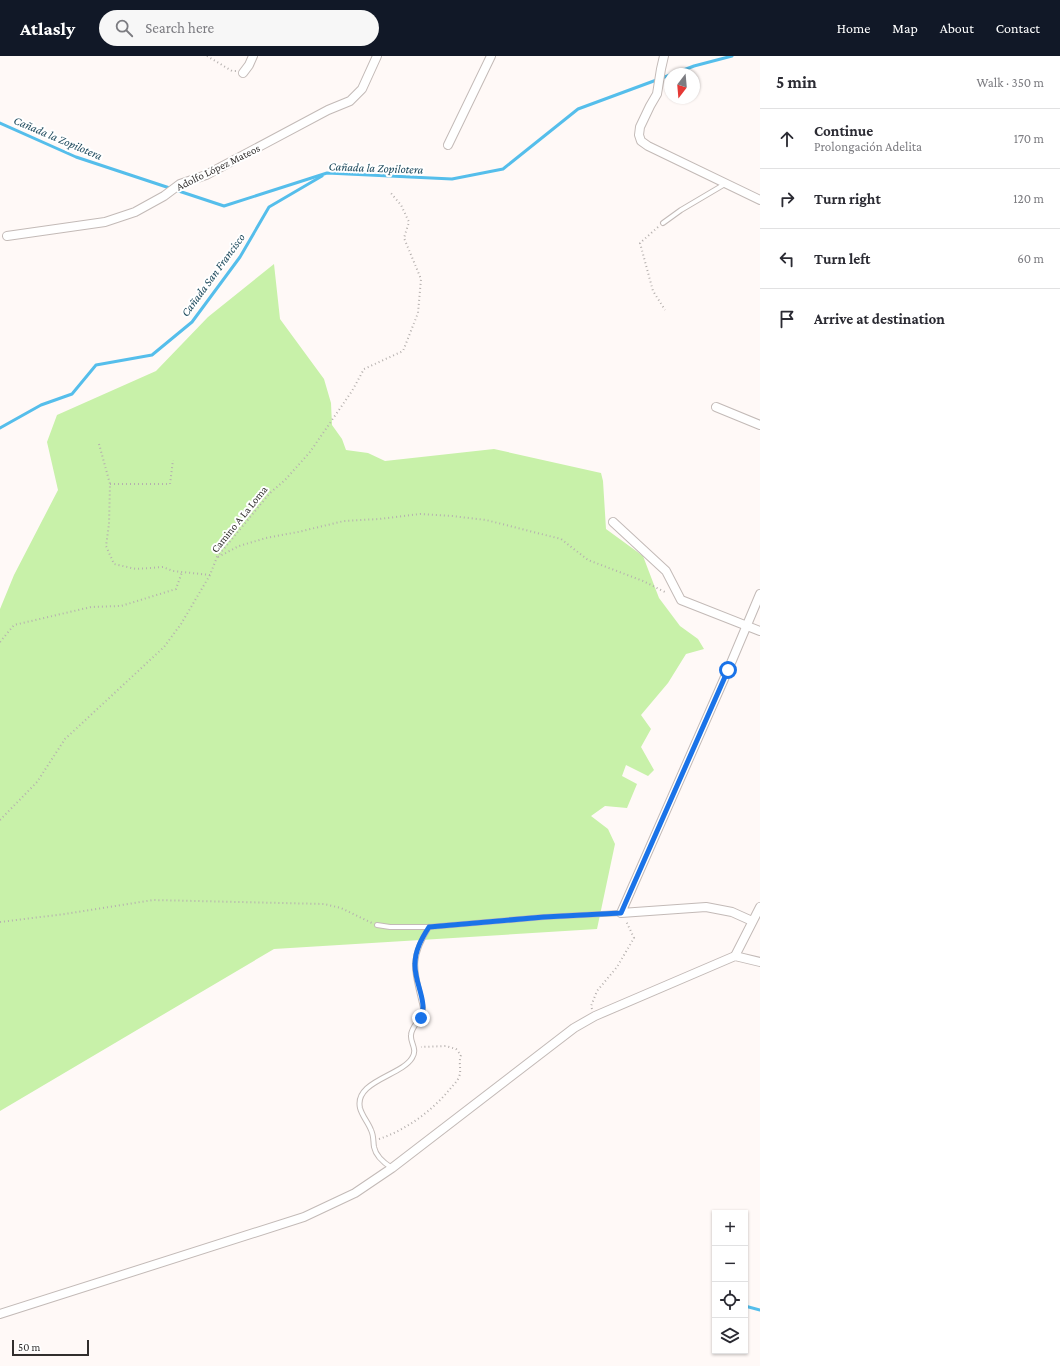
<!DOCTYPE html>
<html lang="en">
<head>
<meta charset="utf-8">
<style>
  body { margin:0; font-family:"Crimson Pro",serif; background:#f7f7f7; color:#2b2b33 }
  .controls { position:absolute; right:12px; bottom:12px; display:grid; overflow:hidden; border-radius:0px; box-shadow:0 1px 3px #0004 }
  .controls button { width:36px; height:36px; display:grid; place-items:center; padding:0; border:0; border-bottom:1px solid #e1e1e2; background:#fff; color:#2b2b33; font:20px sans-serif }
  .compass { position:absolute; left:664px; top:12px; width:36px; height:36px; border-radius:50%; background:#fff; box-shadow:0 1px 3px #0004; rotate:196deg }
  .scale { position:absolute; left:12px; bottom:10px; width:77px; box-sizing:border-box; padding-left:4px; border:2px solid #312e2d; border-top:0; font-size:11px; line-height:14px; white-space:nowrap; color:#312e2d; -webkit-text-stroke:3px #fff; paint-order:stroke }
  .stop { position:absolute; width:12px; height:12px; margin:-9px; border:3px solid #1a73e8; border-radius:50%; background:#fff }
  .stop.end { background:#1a73e8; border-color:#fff; box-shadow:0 1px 4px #0008 }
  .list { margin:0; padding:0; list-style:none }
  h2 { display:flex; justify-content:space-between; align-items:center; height:52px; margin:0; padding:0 16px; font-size:17px }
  h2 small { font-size:13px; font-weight:400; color:#7c7c81 }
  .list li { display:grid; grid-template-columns:26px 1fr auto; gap:12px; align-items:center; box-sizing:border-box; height:60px; padding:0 16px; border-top:1px solid #e1e1e2 }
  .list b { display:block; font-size:15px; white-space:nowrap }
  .list p { margin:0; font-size:13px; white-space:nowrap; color:#7c7c81 }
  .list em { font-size:13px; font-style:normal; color:#7c7c81 }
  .icon { flex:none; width:22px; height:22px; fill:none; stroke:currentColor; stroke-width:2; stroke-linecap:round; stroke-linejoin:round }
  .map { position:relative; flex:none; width:760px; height:1310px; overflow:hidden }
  header { display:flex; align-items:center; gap:24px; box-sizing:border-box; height:56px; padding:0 20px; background:#111827; color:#fff }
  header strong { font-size:19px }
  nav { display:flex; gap:22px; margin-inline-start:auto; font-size:14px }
  .search { width:280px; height:36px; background:#f7f7f7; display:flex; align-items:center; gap:10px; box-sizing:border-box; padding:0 14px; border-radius:22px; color:#7c7c81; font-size:15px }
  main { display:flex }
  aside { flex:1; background:#fff }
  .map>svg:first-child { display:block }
</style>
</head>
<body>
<header>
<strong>Atlasly</strong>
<div class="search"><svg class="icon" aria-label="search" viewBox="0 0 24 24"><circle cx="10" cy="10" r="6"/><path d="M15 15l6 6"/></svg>Search here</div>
<nav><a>Home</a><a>Map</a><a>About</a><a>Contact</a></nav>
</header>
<main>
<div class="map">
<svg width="760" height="1310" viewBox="0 0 760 1310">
  <rect width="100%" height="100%" fill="#fff9f7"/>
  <polygon fill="#c8f1a9" points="274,208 280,263 324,323 331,347 332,369 342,383 346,394 368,397 385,405 494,393 601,417 603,425 606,473 643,500 659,542 680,570 698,583 704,593 686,598 668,627 641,659 651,673 641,691 654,714 648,720 626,709 622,720 637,728 627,752 605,750 591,760 608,773 615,788 597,873 274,893 0,1055 0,553 14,519 58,434 47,386 57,359 156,315 208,261"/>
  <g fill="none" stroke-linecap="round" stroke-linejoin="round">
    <g stroke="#55beeb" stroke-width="3">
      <polyline points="673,18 694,10 732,0"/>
      <polyline points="0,67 76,101 224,150 327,117 452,123 503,113 578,53 670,19"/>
      <polyline points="0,372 41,349 72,338 96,309 152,299 192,266 240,201 269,151 322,120"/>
      <polyline points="745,1250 760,1254"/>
    </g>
    <g stroke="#c3bab7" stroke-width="6">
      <g id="service">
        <polyline points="663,167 681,154 725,128"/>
        <polyline points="377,869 390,871 429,871 544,861 621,857"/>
        <path d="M 392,1112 C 384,1107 376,1101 374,1091 C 373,1085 374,1080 371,1074 C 368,1066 362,1060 360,1052 C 354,1025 401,1020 412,1002 C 418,993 410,987 411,979 C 412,968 423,964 423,952 C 415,915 408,905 429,871"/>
      </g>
    </g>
    <g stroke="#c3bab7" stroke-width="10">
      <g id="minor">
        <polyline points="664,0 661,13 657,38 650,50 640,71 639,79 641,85 648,90 760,144"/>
        <polyline points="243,17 249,9 253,0"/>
        <polyline points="448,89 491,0"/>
        <polyline points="7,180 105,166 135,156 164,140 180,128 206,119 328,54 350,45 362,33 377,0"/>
        <polyline points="716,351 760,369"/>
        <polyline points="613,466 666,515 681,544 760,575"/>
        <polyline points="752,865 732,856 706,851 621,857 728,614 760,538"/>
        <polyline points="735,900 760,851"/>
        <polyline points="0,1258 304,1161 355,1137 392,1112 574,972 595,960 735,900 760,906"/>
      </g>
    </g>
    <g stroke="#b5b0ae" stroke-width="2" stroke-dasharray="1 3" stroke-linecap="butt">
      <polyline points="207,0 232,15 236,15"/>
      <polyline points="658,171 640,187 653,235 665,254"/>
      <polyline points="99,388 110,428 109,468 106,490 114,508 136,513 163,511 173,515 210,519"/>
      <polyline points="110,428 170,428 173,404"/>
      <polyline points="218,501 239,490 266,482 298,476 344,465 379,463 420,458 452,460 486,464 561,483 588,504 643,525 667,537"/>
      <polyline points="0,586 14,569 91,551 121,550 176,533 182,516"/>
      <polyline points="0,764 37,726 65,683 164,591 181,568 210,519 217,501 270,437 285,424 310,396 352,335 364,313 403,295 418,257 421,223 404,182 409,166 401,149 390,136"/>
      <polyline points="0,866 65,858 153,844 324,848 341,852 372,867"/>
      <polyline points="592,953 591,950 597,935 617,911 634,882 626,865"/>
      <path d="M 379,1083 C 406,1074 432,1055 450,1033 C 453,1029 457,1026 459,1021 C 462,1013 458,1008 461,999 L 456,993 L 446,990 L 421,991"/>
    </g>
    <use href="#service" stroke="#fff" stroke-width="4"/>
    <use href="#minor" stroke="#fff" stroke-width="8"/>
  </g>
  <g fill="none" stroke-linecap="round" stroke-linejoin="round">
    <path stroke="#1a73e8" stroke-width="5" d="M 421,962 C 428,945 414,926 415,908 C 415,894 422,882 429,871 L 544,861 L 621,857 L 728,614"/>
  </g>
  <g text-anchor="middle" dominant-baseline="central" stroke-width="4" stroke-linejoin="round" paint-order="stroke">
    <g font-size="11" fill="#312e2d" stroke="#fff">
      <text transform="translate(218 111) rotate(-26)">Adolfo López Mateos</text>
      <text transform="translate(239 463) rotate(-51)">Camino A La Loma</text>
    </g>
    <g font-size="12" font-style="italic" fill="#1c485b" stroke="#fff">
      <text transform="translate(58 82) rotate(23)">Cañada la Zopilotera</text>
      <text transform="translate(376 112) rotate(2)">Cañada la Zopilotera</text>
      <text transform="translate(213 219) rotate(-54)">Cañada San Francisco</text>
    </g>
  </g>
</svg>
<div class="controls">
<button>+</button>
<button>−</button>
<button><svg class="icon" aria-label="locate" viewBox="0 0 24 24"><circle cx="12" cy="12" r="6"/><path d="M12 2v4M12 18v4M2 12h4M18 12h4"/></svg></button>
<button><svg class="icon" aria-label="layers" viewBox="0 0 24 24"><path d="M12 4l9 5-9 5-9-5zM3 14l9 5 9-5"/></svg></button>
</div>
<svg class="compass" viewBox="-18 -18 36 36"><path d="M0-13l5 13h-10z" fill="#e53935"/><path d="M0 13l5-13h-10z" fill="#7c7c81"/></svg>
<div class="scale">50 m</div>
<div class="stop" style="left:728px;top:614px"></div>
<div class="stop end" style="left:421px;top:962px"></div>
</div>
<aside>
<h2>5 min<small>Walk · 350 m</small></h2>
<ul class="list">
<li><svg class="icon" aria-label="ahead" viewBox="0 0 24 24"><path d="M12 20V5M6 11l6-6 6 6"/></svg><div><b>Continue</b><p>Prolongación Adelita</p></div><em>170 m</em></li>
<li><svg class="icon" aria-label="right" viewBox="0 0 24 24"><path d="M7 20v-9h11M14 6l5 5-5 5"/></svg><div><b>Turn right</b></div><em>120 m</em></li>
<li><svg class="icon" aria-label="left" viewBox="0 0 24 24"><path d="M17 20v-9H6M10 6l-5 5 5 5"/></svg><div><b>Turn left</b></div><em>60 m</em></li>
<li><svg class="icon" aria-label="arrive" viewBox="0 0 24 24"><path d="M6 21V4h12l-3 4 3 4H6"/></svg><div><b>Arrive at destination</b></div></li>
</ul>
</aside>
</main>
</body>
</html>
